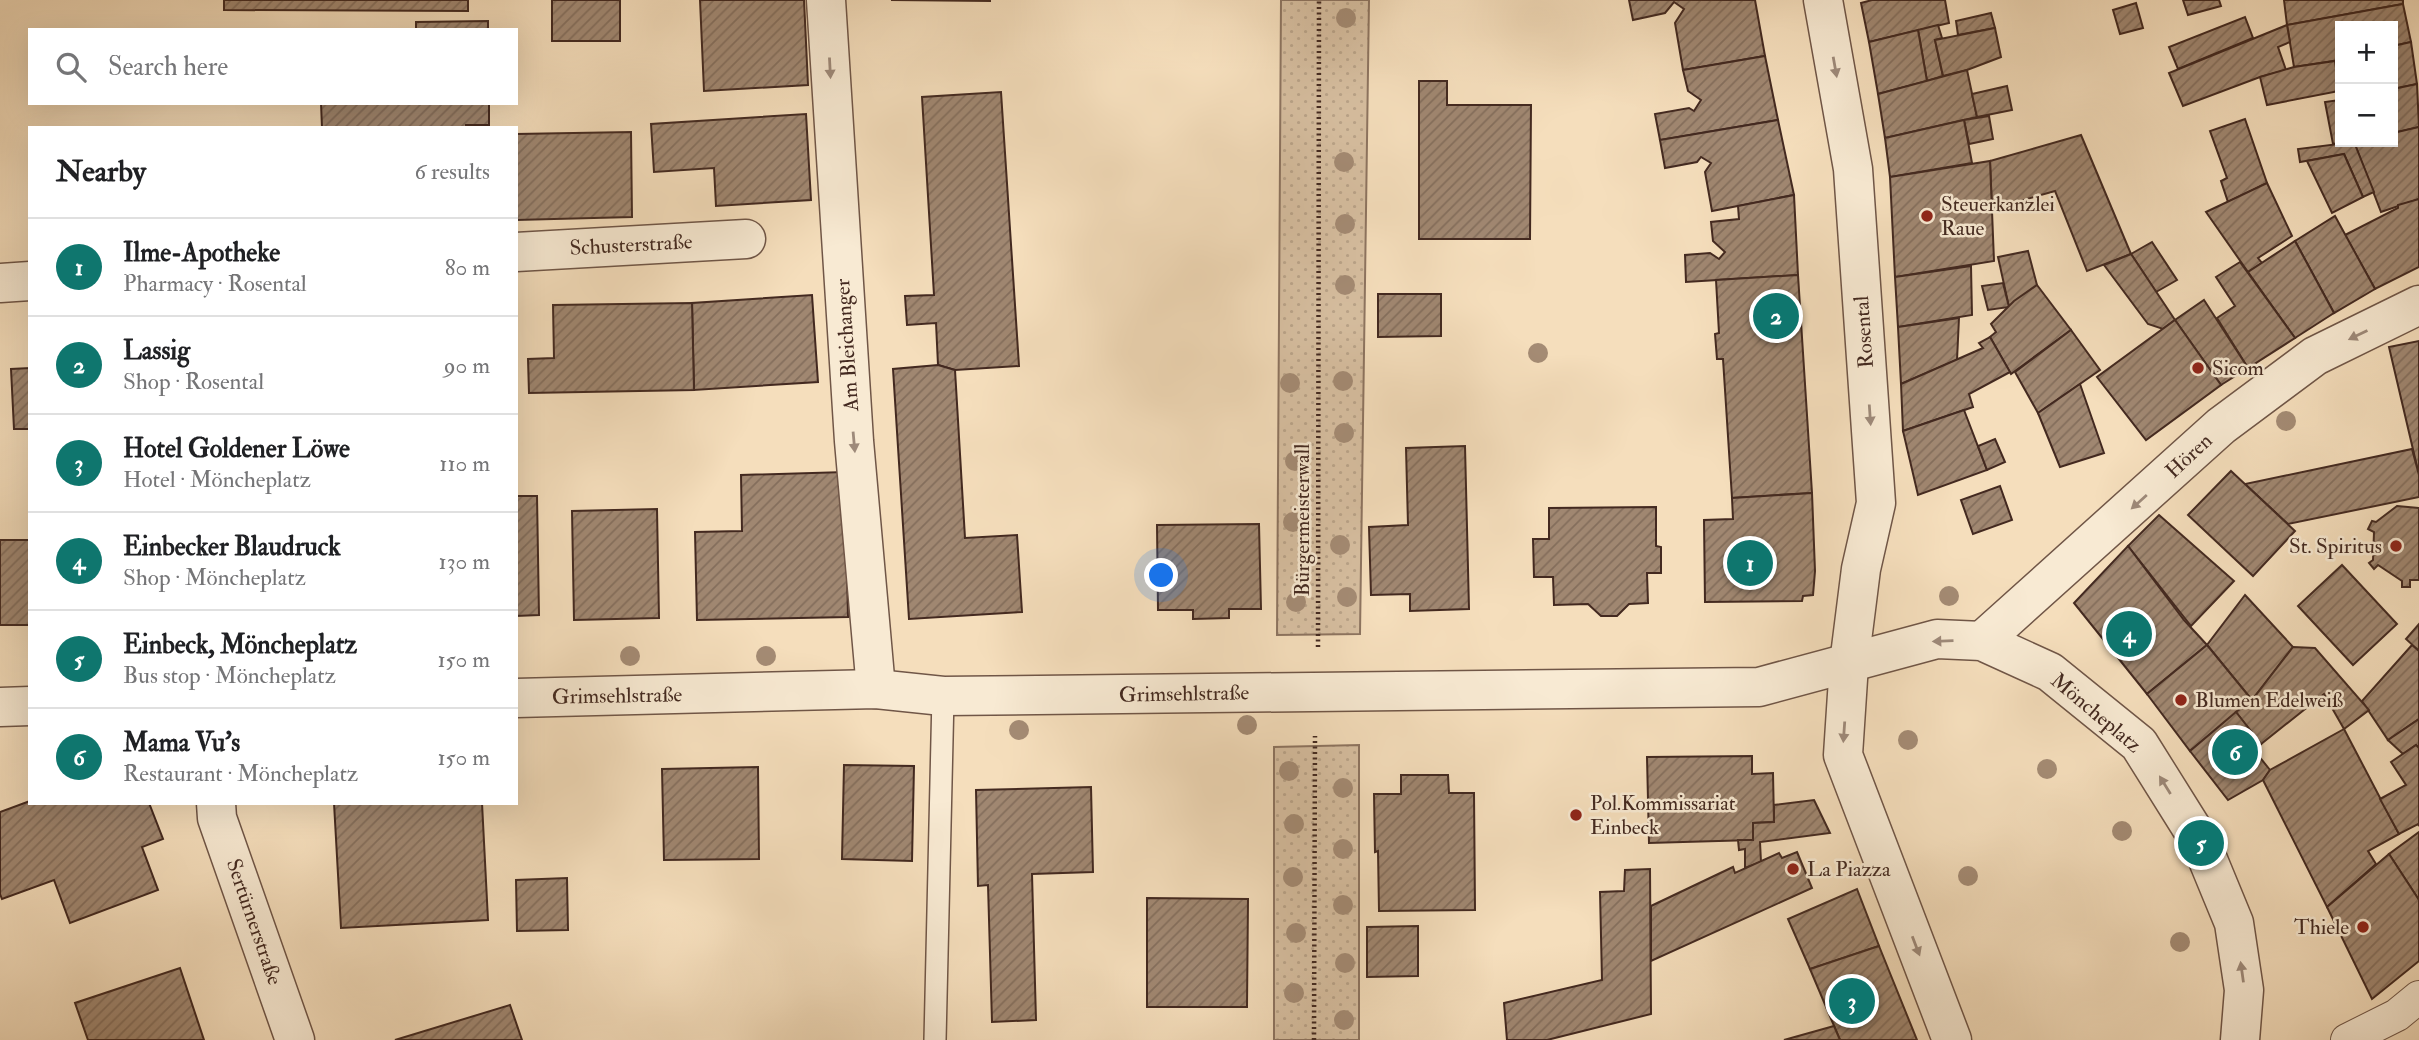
<!DOCTYPE html>
<html lang="en">
<head>
<meta charset="utf-8">
<style>
  body { margin:0; font-family:"IM FELL Double Pica",serif; background:#f2f2f2; color:#202124 }
  .controls { position:absolute; right:21px; top:21px; display:grid; overflow:hidden; border-radius:0px; box-shadow:0 7px 28px #0002 }
  .controls button { width:63px; height:63px; display:grid; place-items:center; padding:0; border:0; border-bottom:2px solid #e0e0e0; background:#fff; color:#202124; font:35px sans-serif }
  .you { position:absolute; left:1162px; top:576px; width:24px; height:24px; margin:-18px; border:5px solid #fff; border-radius:50%; background:#1a73e8; box-shadow:0 0 0 10px #1a73e833 }
  .badge { display:grid; place-items:center; width:46px; height:46px; border-radius:50%; background:#0f766e; color:#fff; font-size:23px; font-weight:700 }
  .pin { position:absolute; translate:-50% -50%; border:4px solid #fff; box-shadow:0 2px 7px #0006 }
  .list { margin:0; padding:0; list-style:none }
  h2 { display:flex; justify-content:space-between; align-items:center; height:91px; margin:0; padding:0 28px; font-size:30px }
  h2 small { font-size:23px; font-weight:400; color:#757577 }
  .list li { display:grid; grid-template-columns:46px 1fr auto; gap:21px; align-items:center; box-sizing:border-box; height:98px; padding:0 28px; border-top:2px solid #e0e0e0 }
  .list b { display:block; font-size:26px; white-space:nowrap }
  .list p { margin:0; font-size:23px; white-space:nowrap; color:#757577 }
  .list em { font-size:23px; font-style:normal; color:#757577 }
  .icon { flex:none; width:38px; height:38px; fill:none; stroke:currentColor; stroke-width:2; stroke-linecap:round; stroke-linejoin:round }
  .map { position:relative; flex:none; width:2419px; height:1040px; overflow:hidden }
  .search { position:absolute; background:#fff; box-shadow:0 7px 28px #0002; left:28px; top:28px; width:490px; height:77px; display:flex; align-items:center; gap:18px; box-sizing:border-box; padding:0 24px; border-radius:0px; color:#757577; font-size:26px }
  .panel { position:absolute; background:#fff; box-shadow:0 7px 28px #0002; left:28px; top:126px; width:490px; height:679px; border-radius:0px }
  .map>svg:first-child { display:block }
</style>
</head>
<body>
<div class="map">
<svg width="2419" height="1040" viewBox="0 0 2419 1040">
  <defs>
    <pattern id="grass-dots" width="8" height="8" patternUnits="userSpaceOnUse" patternTransform="scale(1.75)"><rect width="8" height="8" fill="#d7bfa1"/><path d="M2 2h.1M6 6h.1" fill="none" stroke="#baa48a" stroke-width="1.8" stroke-linecap="round"/></pattern>
    <pattern id="building-hatch" width="6" height="6" patternUnits="userSpaceOnUse" patternTransform="scale(1.75)"><rect width="6" height="6" fill="#a08771"/><path d="M-1 1l2-2M0 6l6-6M5 7l2-2" fill="none" stroke="#846e5c"/></pattern>
  </defs>
  <rect width="100%" height="100%" fill="#f5debc"/>
  <filter id="stains"><feTurbulence type="fractalNoise" baseFrequency=".00286" numOctaves="4"/><feColorMatrix values="0 0 0 0 .2 0 0 0 0 .09 0 0 0 0 .02 0 0 0 .5 -.17"/></filter>
  <radialGradient id="worn" r=".72"><stop offset=".6" stop-color="#630" stop-opacity="0"/><stop offset="1" stop-color="#630" stop-opacity=".3"/></radialGradient>
  <g fill="url(#grass-dots)" stroke="#8d7460" stroke-width="2">
    <polygon points="1281,0 1369,0 1360,634 1277,635"/>
    <polygon points="1359,745 1359,1040 1274,1040 1274,747"/>
  </g>
  <g fill="url(#building-hatch)" stroke="#432920" stroke-width="2">
    <polygon points="224,0 468,0 468,11 224,10"/>
    <rect x="552" y="0" width="68" height="41"/>
    <polygon points="700,0 804,0 808,85 704,91"/>
    <polygon points="891,0 990,0 990,1"/>
    <polygon points="1629,0 1755,0 1765,56 1683,70 1675,23 1684,9 1674,2 1665,13 1633,20"/>
    <polygon points="1872,0 1945,0 1949,23 1869,42 1861,3"/>
    <polygon points="2183,0 2219,0 2221,6 2188,15"/>
    <polygon points="2284,0 2403,0 2403,4 2287,25"/>
    <polygon points="2136,3 2143,28 2120,34 2113,10"/>
    <polygon points="2403,4 2411,42 2393,46 2393,26 2340,26 2340,60 2294,67 2287,25"/>
    <polygon points="1991,13 1995,28 1958,35 1956,21"/>
    <polygon points="2245,17 2253,38 2178,69 2169,47"/>
    <polygon points="488,21 488,30 416,30 416,22"/>
    <polygon points="1938,25 1942,38 1935,40 1943,76 1927,81 1918,30"/>
    <polygon points="2287,25 2290,42 2278,47 2286,70 2260,77 2183,106 2169,73"/>
    <polygon points="1995,28 2001,57 1967,70 1943,76 1935,40"/>
    <polygon points="1918,30 1927,81 1878,94 1869,42"/>
    <polygon points="2411,42 2417,84 2393,89 2393,46"/>
    <polygon points="1765,56 1778,120 1660,140 1655,114 1689,108 1694,111 1701,100 1688,91 1683,70"/>
    <polygon points="2340,60 2340,98 2335,61"/>
    <polygon points="2335,61 2339,91 2267,105 2260,77 2294,67"/>
    <polygon points="1967,70 1977,117 1885,138 1878,94"/>
    <polygon points="1419,81 1447,81 1447,105 1531,105 1530,239 1419,239"/>
    <polygon points="2417,84 2419,127 2393,133 2393,89"/>
    <polygon points="2007,86 2012,110 1977,117 1972,94"/>
    <polygon points="1001,92 1019,366 955,370 938,365 936,323 907,325 905,296 934,295 922,97"/>
    <polygon points="2340,100 2340,142 2348,142 2333,144 2325,102"/>
    <polygon points="321,103 489,103 489,125 466,125 466,128 322,128"/>
    <polygon points="806,114 811,200 716,206 714,168 654,172 651,124"/>
    <polygon points="1989,116 1993,139 1969,144 1964,120"/>
    <polygon points="2245,119 2267,183 2228,202 2221,181 2227,178 2210,131"/>
    <polygon points="1778,120 1794,195 1712,211 1705,172 1711,163 1701,157 1697,162 1665,168 1660,140"/>
    <polygon points="1964,120 1972,163 1890,177 1885,138"/>
    <polygon points="2419,127 2419,199 2381,212 2354,142 2393,142 2393,133"/>
    <polygon points="631,132 632,217 516,220 516,134"/>
    <polygon points="2081,135 2131,254 2087,271 2055,191 1992,209 1990,161"/>
    <polygon points="2354,142 2374,192 2363,197 2344,154 2300,162 2298,149"/>
    <polygon points="2344,154 2363,197 2332,213 2307,161"/>
    <polygon points="1990,161 1994,261 1895,277 1890,177"/>
    <polygon points="2267,183 2292,236 2258,258 2262,263 2248,272 2206,212"/>
    <polygon points="1794,195 1798,275 1686,282 1685,255 1710,253 1719,259 1725,252 1713,241 1711,222 1739,219 1738,206"/>
    <polygon points="2419,199 2419,267 2375,289 2345,235 2398,208 2398,205"/>
    <polygon points="2335,216 2375,289 2334,313 2295,241"/>
    <polygon points="2295,241 2334,313 2295,338 2248,272"/>
    <polygon points="2152,242 2177,280 2156,292 2131,254"/>
    <polygon points="2028,251 2037,285 2009,307 1998,257"/>
    <polygon points="2131,254 2175,320 2163,329 2148,324 2104,265"/>
    <polygon points="2240,262 2295,338 2248,368 2217,318 2235,306 2216,277"/>
    <polygon points="1971,266 1972,315 1898,327 1895,277"/>
    <polygon points="1798,275 1812,493 1732,498 1723,359 1717,359 1715,334 1719,333 1716,280"/>
    <polygon points="2003,283 2009,307 1988,310 1982,286"/>
    <polygon points="2037,285 2071,330 2011,374 1990,337 1996,332 1991,324 2014,301"/>
    <polygon points="1378,294 1441,294 1441,336 1378,337"/>
    <polygon points="812,295 818,382 694,390 692,303"/>
    <polygon points="2204,300 2248,368 2221,385 2175,320"/>
    <polygon points="692,303 694,390 529,393 528,359 554,358 553,305"/>
    <polygon points="1959,318 1957,360 1901,384 1898,327"/>
    <polygon points="2175,320 2221,385 2146,440 2097,377"/>
    <polygon points="2071,330 2100,370 2038,413 2015,372"/>
    <polygon points="1990,337 2010,372 1969,394 1973,407 1903,431 1901,384 1983,348 1979,343"/>
    <polygon points="2419,341 2419,475 2389,347"/>
    <polygon points="938,365 955,370 965,538 1017,535 1022,612 909,619 893,369"/>
    <polygon points="30,368 30,429 14,429 11,369"/>
    <polygon points="2080,384 2104,453 2060,467 2038,413"/>
    <polygon points="1964,410 1987,470 1918,495 1903,431"/>
    <polygon points="1995,439 2005,462 1987,470 1978,446"/>
    <polygon points="1465,446 1469,609 1410,611 1410,594 1371,595 1369,527 1408,525 1406,448"/>
    <polygon points="2412,449 2419,475 2419,497 2288,524 2245,484"/>
    <polygon points="2231,471 2295,531 2253,576 2188,515"/>
    <polygon points="845,472 848,617 697,620 695,532 742,531 741,475"/>
    <polygon points="2000,486 2012,520 1973,534 1961,500"/>
    <polygon points="1812,493 1815,571 1813,595 1803,596 1802,601 1705,602 1704,520 1733,519 1732,498"/>
    <polygon points="516,496 537,496 539,615 516,616"/>
    <polygon points="2397,506 2419,508 2419,580 2410,580 2410,587 2402,587 2402,581 2378,565 2374,569 2369,563 2373,560 2374,532 2368,529 2372,521 2376,522"/>
    <polygon points="1656,507 1656,546 1661,547 1661,573 1647,573 1648,603 1629,604 1617,616 1601,616 1588,604 1554,605 1553,577 1534,577 1533,539 1549,539 1549,508"/>
    <polygon points="657,509 659,618 574,620 572,511"/>
    <polygon points="2159,515 2234,581 2191,626 2128,546"/>
    <polygon points="1259,524 1261,609 1229,609 1229,618 1193,619 1193,610 1158,610 1157,525"/>
    <rect x="0" y="540" width="30" height="85"/>
    <polygon points="2128,546 2184,620 2207,645 2147,694 2074,603"/>
    <polygon points="2342,565 2397,624 2353,665 2298,606"/>
    <polygon points="2245,595 2293,647 2252,700 2207,645"/>
    <polygon points="2419,624 2419,651 2406,639"/>
    <polygon points="2207,645 2252,700 2190,751 2147,694"/>
    <polygon points="2412,645 2419,651 2419,719 2388,740 2362,701"/>
    <polygon points="2293,647 2315,648 2369,710 2344,729 2324,694 2261,744 2236,712 2252,700"/>
    <polygon points="2236,712 2261,744 2254,750 2270,770 2263,780 2228,800 2190,751"/>
    <polygon points="2419,719 2419,748 2416,745 2403,754 2388,740"/>
    <polygon points="2344,729 2399,834 2368,851 2376,864 2327,907 2263,780 2270,770"/>
    <polygon points="2416,745 2419,748 2419,826 2418,824 2399,834 2380,799 2406,785 2391,762"/>
    <polygon points="1752,756 1752,774 1773,773 1774,822 1753,823 1753,840 1649,843 1647,757"/>
    <polygon points="844,765 914,766 912,861 842,859"/>
    <polygon points="758,767 759,859 664,860 662,769"/>
    <polygon points="1401,775 1448,775 1449,793 1474,793 1475,910 1379,911 1378,851 1375,852 1374,794 1401,794"/>
    <polygon points="1091,787 1093,872 1032,874 1036,1020 992,1022 988,885 978,886 976,790"/>
    <polygon points="1814,800 1830,833 1760,842 1761,862 1745,868 1745,849 1739,850 1738,840 1753,840 1753,823 1774,822 1774,805"/>
    <polygon points="30,801 30,803 149,803 163,839 142,847 158,890 70,923 54,880 2,899 0,894 0,812"/>
    <polygon points="334,803 482,803 488,920 341,928"/>
    <polygon points="2419,832 2419,900 2389,854"/>
    <polygon points="1797,852 1812,888 1651,961 1651,906 1733,867 1735,873 1779,853 1782,858"/>
    <polygon points="2389,854 2419,900 2419,961 2372,999 2327,907"/>
    <polygon points="1650,869 1651,1014 1547,1040 1507,1040 1504,1003 1602,980 1600,892 1624,891 1625,870"/>
    <polygon points="567,878 568,930 517,931 516,880"/>
    <polygon points="1857,889 1879,946 1810,969 1788,919"/>
    <polygon points="1147,898 1248,899 1247,1007 1147,1007"/>
    <polygon points="1418,926 1418,976 1367,977 1367,927"/>
    <polygon points="1879,946 1917,1040 1840,1040 1810,969"/>
    <polygon points="180,968 204,1040 88,1040 75,1003"/>
    <polygon points="510,1005 522,1040 395,1040"/>
    <polygon points="1834,1026 1840,1040 1784,1040"/>
  </g>
  <g fill="none" stroke-linecap="round" stroke-linejoin="round">
    <g stroke="#705647" stroke-width="24">
      <polyline id="service" points="935,1040 943,696"/>
    </g>
    <g stroke="#705647" stroke-width="34">
      <polyline id="pedestrian" points="2347,1040 2397,1015 2419,997"/>
    </g>
    <g stroke="#705647" stroke-width="41">
      <g id="minor">
        <polyline points="826,0 854,441 876,689"/>
        <polyline points="1823,0 1853,169 1876,503 1861,569 1849,664 1843,755 1952,1040"/>
        <polyline points="516,252 746,239"/>
        <polyline points="0,283 30,281"/>
        <polyline points="1982,641 2221,426 2315,356 2419,305"/>
        <polyline points="516,698 876,689 943,696 1759,687 1937,639 1982,641 2050,672 2139,744 2201,843 2234,923 2244,990 2240,1040"/>
        <polyline points="0,707 30,706"/>
        <polyline points="216,803 217,818 295,1040"/>
      </g>
    </g>
    <g stroke="#432920" stroke-width="4.5" stroke-dasharray="2 3.5" stroke-linecap="butt">
      <polyline points="1318,647 1319,0"/>
      <polyline points="1314,1040 1315,736"/>
    </g>
    <use href="#service" stroke="#f8ead3" stroke-width="21"/>
    <use href="#pedestrian" stroke="#f8ead3" stroke-width="32"/>
    <use href="#minor" stroke="#f8ead3" stroke-width="38"/>
  </g>
  <g fill="#a48b74">
    <circle cx="1346" cy="18" r="10"/>
    <circle cx="1344" cy="162" r="10"/>
    <circle cx="1345" cy="224" r="10"/>
    <circle cx="1345" cy="285" r="10"/>
    <circle cx="1538" cy="353" r="10"/>
    <circle cx="1343" cy="381" r="10"/>
    <circle cx="1290" cy="383" r="10"/>
    <circle cx="2286" cy="421" r="10"/>
    <circle cx="1344" cy="433" r="10"/>
    <circle cx="1295" cy="461" r="10"/>
    <circle cx="1293" cy="522" r="10"/>
    <circle cx="1340" cy="545" r="10"/>
    <circle cx="1949" cy="596" r="10"/>
    <circle cx="1347" cy="597" r="10"/>
    <circle cx="1296" cy="602" r="10"/>
    <circle cx="630" cy="656" r="10"/>
    <circle cx="766" cy="656" r="10"/>
    <circle cx="1247" cy="725" r="10"/>
    <circle cx="1019" cy="730" r="10"/>
    <circle cx="1908" cy="740" r="10"/>
    <circle cx="2047" cy="769" r="10"/>
    <circle cx="1289" cy="771" r="10"/>
    <circle cx="1343" cy="788" r="10"/>
    <circle cx="1294" cy="824" r="10"/>
    <circle cx="2122" cy="831" r="10"/>
    <circle cx="1343" cy="849" r="10"/>
    <circle cx="1968" cy="876" r="10"/>
    <circle cx="1293" cy="877" r="10"/>
    <circle cx="1343" cy="905" r="10"/>
    <circle cx="1296" cy="933" r="10"/>
    <circle cx="2180" cy="942" r="10"/>
    <circle cx="1345" cy="963" r="10"/>
    <circle cx="1294" cy="993" r="10"/>
    <circle cx="1344" cy="1020" r="10"/>
  </g>
  <defs><path id="oneway-solid" d="M-6-.8H1V-3.2L6.5 0L1 3.2V.8H-6Z" transform="scale(1.75)"/></defs>
  <g fill="#9e8a7a">
    <use href="#oneway-solid" transform="translate(1835 67) rotate(80)"/>
    <use href="#oneway-solid" transform="translate(830 68) rotate(87)"/>
    <use href="#oneway-solid" transform="translate(2358 335) rotate(154)"/>
    <use href="#oneway-solid" transform="translate(1870 415) rotate(86)"/>
    <use href="#oneway-solid" transform="translate(854 442) rotate(85)"/>
    <use href="#oneway-solid" transform="translate(2139 502) rotate(138)"/>
    <use href="#oneway-solid" transform="translate(1943 641) rotate(178)"/>
    <use href="#oneway-solid" transform="translate(1844 732) rotate(94)"/>
    <use href="#oneway-solid" transform="translate(2165 785) rotate(-122)"/>
    <use href="#oneway-solid" transform="translate(1916 946) rotate(69)"/>
    <use href="#oneway-solid" transform="translate(2242 972) rotate(-98)"/>
  </g>
  <g fill="#8f2418" stroke="#f8ead3" stroke-width="2.5">
    <circle cx="1927" cy="216" r="7"/>
    <circle cx="2198" cy="368" r="7"/>
    <circle cx="2396" cy="546" r="7"/>
    <circle cx="2181" cy="700" r="7"/>
    <circle cx="1576" cy="815" r="7"/>
    <circle cx="1793" cy="869" r="7"/>
    <circle cx="2363" cy="927" r="7"/>
  </g>
  <g text-anchor="middle" dominant-baseline="central" stroke-width="5" stroke-linejoin="round" paint-order="stroke">
    <g font-size="21" fill="#432920" stroke="#f8ead3" text-anchor="start">
      <text x="1941" y="204">Steuerkanzlei<tspan x="1941" dy="24">Raue</tspan></text>
      <text x="2212" y="368">Sicom</text>
      <text x="2382" y="546" text-anchor="end">St. Spiritus</text>
      <text x="2195" y="700">Blumen Edelweiß</text>
      <text x="1590" y="803">Pol.Kommissariat<tspan x="1590" dy="24">Einbeck</tspan></text>
      <text x="1807" y="869">La Piazza</text>
      <text x="2349" y="927" text-anchor="end">Thiele</text>
    </g>
    <g font-size="21" fill="#432920" stroke="#f8ead3">
      <text transform="translate(631 245) rotate(-3)">Schusterstraße</text>
      <text transform="translate(1864 332) rotate(-94)">Rosental</text>
      <text transform="translate(847 345) rotate(-94)">Am Bleichanger</text>
      <text transform="translate(2189 456) rotate(-43)">Hören</text>
      <text transform="translate(1302 520) rotate(-90)">Bürgermeisterwall</text>
      <text transform="translate(1184 694) rotate(-1)">Grimsehlstraße</text>
      <text transform="translate(617 696) rotate(-1)">Grimsehlstraße</text>
      <text transform="translate(2096 713) rotate(40)">Möncheplatz</text>
      <text transform="translate(254 922) rotate(71)">Sertürnerstraße</text>
    </g>
  </g>
  <rect width="100%" height="100%" filter="url(#stains)"/>
  <rect width="100%" height="100%" fill="url(#worn)"/>
</svg>
<div class="controls">
<button>+</button>
<button>−</button>
</div>
<div class="you"></div>
<div class="pin badge" style="left:1750px;top:563px">1</div>
<div class="pin badge" style="left:1776px;top:316px">2</div>
<div class="pin badge" style="left:1852px;top:1001px">3</div>
<div class="pin badge" style="left:2129px;top:634px">4</div>
<div class="pin badge" style="left:2201px;top:843px">5</div>
<div class="pin badge" style="left:2235px;top:752px">6</div>
<div class="search"><svg class="icon" aria-label="search" viewBox="0 0 24 24"><circle cx="10" cy="10" r="6"/><path d="M15 15l6 6"/></svg>Search here</div>
<section class="panel">
<h2>Nearby<small>6 results</small></h2>
<ul class="list">
<li><span class="badge">1</span><div><b>Ilme-Apotheke</b><p>Pharmacy · Rosental</p></div><em>80 m</em></li>
<li><span class="badge">2</span><div><b>Lassig</b><p>Shop · Rosental</p></div><em>90 m</em></li>
<li><span class="badge">3</span><div><b>Hotel Goldener Löwe</b><p>Hotel · Möncheplatz</p></div><em>110 m</em></li>
<li><span class="badge">4</span><div><b>Einbecker Blaudruck</b><p>Shop · Möncheplatz</p></div><em>130 m</em></li>
<li><span class="badge">5</span><div><b>Einbeck, Möncheplatz</b><p>Bus stop · Möncheplatz</p></div><em>150 m</em></li>
<li><span class="badge">6</span><div><b>Mama Vu's</b><p>Restaurant · Möncheplatz</p></div><em>150 m</em></li>
</ul>
</section>
</div>
</body>
</html>
